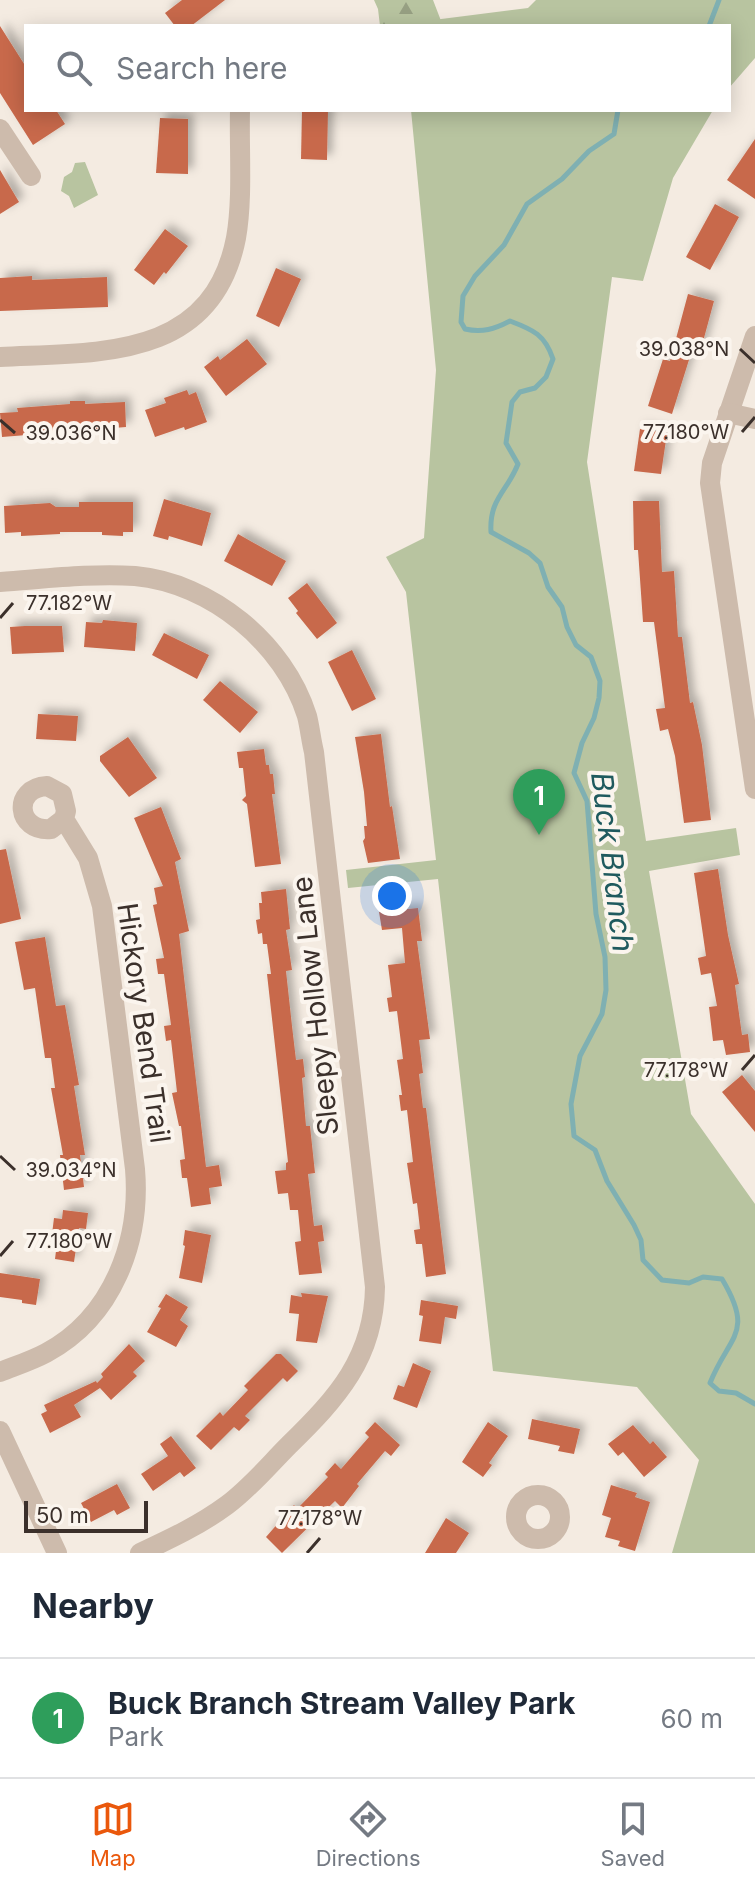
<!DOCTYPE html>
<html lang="en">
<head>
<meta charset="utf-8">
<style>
  body { margin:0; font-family:Inter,sans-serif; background:#f6f6f7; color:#1f2937 }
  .scale { position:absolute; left:24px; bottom:20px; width:124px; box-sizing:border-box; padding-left:8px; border:4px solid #3b302b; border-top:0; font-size:22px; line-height:28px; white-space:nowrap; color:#3b302b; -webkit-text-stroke:6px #fbf5ee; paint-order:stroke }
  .you { position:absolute; left:392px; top:896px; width:28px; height:28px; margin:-20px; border:6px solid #fff; border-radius:50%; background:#1a73e8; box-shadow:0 0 0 12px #1a73e833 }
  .badge { display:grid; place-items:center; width:52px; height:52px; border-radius:50%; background:#ea580c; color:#fff; font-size:26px; font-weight:700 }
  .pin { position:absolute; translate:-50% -66px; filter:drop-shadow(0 2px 4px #0008) }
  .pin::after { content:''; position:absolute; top:42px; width:28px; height:24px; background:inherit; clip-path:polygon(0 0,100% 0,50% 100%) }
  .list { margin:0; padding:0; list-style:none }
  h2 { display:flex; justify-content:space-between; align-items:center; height:104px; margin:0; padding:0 32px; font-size:34px }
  h2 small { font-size:26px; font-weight:400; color:#747a83 }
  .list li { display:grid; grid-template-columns:52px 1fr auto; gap:24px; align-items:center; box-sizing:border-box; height:120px; padding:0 32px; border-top:2px solid #e0e1e3 }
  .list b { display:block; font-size:30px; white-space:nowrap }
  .list p { margin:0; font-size:26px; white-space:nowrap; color:#747a83 }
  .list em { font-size:26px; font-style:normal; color:#747a83 }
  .icon { flex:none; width:44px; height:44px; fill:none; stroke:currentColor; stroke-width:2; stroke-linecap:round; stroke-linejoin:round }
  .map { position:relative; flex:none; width:755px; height:1553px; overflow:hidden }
  .search { position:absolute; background:#fff; box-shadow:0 4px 20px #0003; left:24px; right:24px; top:24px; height:88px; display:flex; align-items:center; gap:20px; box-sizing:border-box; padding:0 28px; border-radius:0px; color:#747a83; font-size:30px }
  .sheet { height:224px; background:#fff }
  nav { display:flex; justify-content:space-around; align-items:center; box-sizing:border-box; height:112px; border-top:2px solid #e0e1e3; background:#fff; font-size:22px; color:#747a83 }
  nav a { display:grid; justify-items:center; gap:4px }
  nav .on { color:#ea580c }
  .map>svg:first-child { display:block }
</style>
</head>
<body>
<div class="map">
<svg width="755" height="1553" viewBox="0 0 755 1553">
  <defs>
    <pattern id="forest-firs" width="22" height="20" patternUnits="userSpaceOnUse" patternTransform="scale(2)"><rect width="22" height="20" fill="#b8c4a0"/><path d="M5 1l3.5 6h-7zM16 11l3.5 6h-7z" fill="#97a083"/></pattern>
    <filter id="shadow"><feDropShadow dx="5.5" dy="-5.5" stdDeviation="4" flood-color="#0004"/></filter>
  </defs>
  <rect width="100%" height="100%" fill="#f4ebe1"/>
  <polygon fill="url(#forest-firs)" points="374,0 433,0 443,26 380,26 378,9"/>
  <g fill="#b8c4a0">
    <polygon points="536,0 755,0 755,58 729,88 729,26 402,26 402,24 528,8"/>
    <polygon points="411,110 713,110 673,178 643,281 612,277 587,462 646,841 736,828 740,855 649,871 691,1114 755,1204 755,1553 672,1553 699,1460 637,1387 493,1371 438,879 348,888 346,870 436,860 406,592 386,557 424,538 436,370"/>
    <polygon points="85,162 98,195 74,208 69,196 61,191 64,177 72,172 75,163"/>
  </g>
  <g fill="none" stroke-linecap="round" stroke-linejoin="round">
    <g stroke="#7fb0b2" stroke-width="5">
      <polyline points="709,26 719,0"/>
      <path d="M 618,110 L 614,134 L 589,151 L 562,179 L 527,204 L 504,245 L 475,276 L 463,296 L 461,322 L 465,329 C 482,333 495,329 510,321 C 534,330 545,335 553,359 L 546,377 L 535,388 L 520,392 L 512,402 L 506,443 L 518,464 C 507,492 489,499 491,532 L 529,553 L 540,563 L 548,587 L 562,607 L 567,627 L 576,645 L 591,657 L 600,681 L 599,698 L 594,718 L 582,743 L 574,773 L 587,801 L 596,914 L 605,957 L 606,990 L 602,1014 L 580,1056 L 571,1104 L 574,1136 L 595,1150 L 607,1181 L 634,1225 L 641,1240 L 643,1260 L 662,1280 L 689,1283 L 703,1277 L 722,1279 C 755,1334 729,1335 710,1383 L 719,1391 L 736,1393 L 755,1404"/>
    </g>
  </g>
  <g fill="#c8694b" filter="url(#shadow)">
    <polygon points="182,0 225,0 191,26 175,26 165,13"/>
    <polygon points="0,26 26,67 26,110 56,110 65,124 33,145 0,93"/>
    <polygon points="302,110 328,110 327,160 301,159"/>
    <polygon points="160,118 188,119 188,174 156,173"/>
    <polygon points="755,139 755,199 727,180"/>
    <polygon points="0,170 19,202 0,214"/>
    <polygon points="715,204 739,217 710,270 686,257"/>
    <polygon points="165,229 188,246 166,274 164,272 154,285 134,270"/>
    <polygon points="276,268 301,279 279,327 256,316"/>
    <polygon points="32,276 32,280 107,277 108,307 0,311 0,278"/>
    <polygon points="688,294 714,301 701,349 693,347 672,414 648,406 663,359 670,361"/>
    <polygon points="247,339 267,364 226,396 204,367 218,356 220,360"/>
    <polygon points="187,390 189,395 196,392 207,422 185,430 184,427 155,437 145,410 166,403 164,398"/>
    <polygon points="70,401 85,401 85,404 125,402 126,427 2,437 0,413 18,412 17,408 70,404"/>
    <polygon points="640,429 667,433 661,474 634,471"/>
    <polygon points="164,499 211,513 202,546 169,536 168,540 153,536"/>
    <polygon points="633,501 659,501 662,572 674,571 678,637 682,637 690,703 693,702 702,745 711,820 684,823 675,756 668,729 660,731 656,709 665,708 654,622 643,622 638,550 634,550"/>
    <polygon points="79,502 133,502 133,532 123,532 123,536 102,535 102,532 60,532 60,534 21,536 21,532 5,533 4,506 50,503 56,507 79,507"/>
    <polygon points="238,534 286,561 272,586 224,561"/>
    <polygon points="307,583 337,623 317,639 296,613 298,611 288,598"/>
    <polygon points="103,620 137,623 135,651 84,647 86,622 102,623"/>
    <polygon points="25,626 62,626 64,652 12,654 10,627"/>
    <polygon points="164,633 209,655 197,679 152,655"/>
    <polygon points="352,650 376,699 352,711 328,662"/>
    <polygon points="220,681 258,712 240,733 203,700"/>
    <polygon points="38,714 78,716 76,741 36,739"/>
    <polygon points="381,734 390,807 392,806 400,859 368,863 363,841 365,838 364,826 367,826 364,792 355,737"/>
    <polygon points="128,737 157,778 129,797 100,761 100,756"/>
    <polygon points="264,749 266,765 269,765 270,774 273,774 275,794 272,794 281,864 255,867 247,804 242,800 246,796 243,768 239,768 237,752"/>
    <polygon points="161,807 181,859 175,862 189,931 179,934 206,1167 219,1165 222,1186 209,1188 211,1204 191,1207 187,1178 182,1178 180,1160 185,1159 181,1126 179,1126 172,1093 177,1092 171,1040 166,1041 164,1026 171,1025 164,974 158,974 156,959 164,958 153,905 157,904 154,888 163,886 134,818"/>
    <polygon points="6,849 21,919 0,924 0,850"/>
    <polygon points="718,869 728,935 739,984 735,985 742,1035 748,1034 750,1052 726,1055 723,1040 713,1041 709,1007 717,1006 711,973 701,975 698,958 706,956 694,873"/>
    <polygon points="286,889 290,929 286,930 292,970 286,971 292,1026 296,1060 303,1059 305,1077 302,1078 306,1126 310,1126 315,1173 308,1174 314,1226 322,1225 324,1241 318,1242 322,1273 299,1275 295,1242 301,1241 298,1210 290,1210 288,1193 278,1194 275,1171 286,1170 286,1163 288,1162 267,974 271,974 267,944 263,944 262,933 258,934 256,920 260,919 259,903 262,903 261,892"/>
    <polygon points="418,908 422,941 417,941 430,1039 419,1040 423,1073 419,1074 423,1108 426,1108 446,1274 426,1277 422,1244 416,1244 414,1230 420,1229 417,1203 413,1204 407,1163 413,1162 407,1110 401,1111 399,1095 402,1095 397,1060 403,1059 397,1011 389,1012 387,998 392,997 388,965 405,963 402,928 382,930 379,912"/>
    <polygon points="45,937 56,1006 65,1005 79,1085 74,1086 85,1155 80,1155 84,1187 64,1190 60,1155 63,1155 51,1088 55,1088 51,1058 45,1058 35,988 24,990 15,942"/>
    <polygon points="742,1075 755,1091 755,1132 722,1092"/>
    <polygon points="63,1210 88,1213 86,1229 79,1228 74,1262 55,1259 58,1235 52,1234 54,1218 62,1219"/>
    <polygon points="185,1230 211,1235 202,1283 179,1278 185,1246 183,1245"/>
    <polygon points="0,1273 40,1279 36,1305 22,1303 22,1300 0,1297"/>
    <polygon points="301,1293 328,1296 317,1343 296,1341 299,1314 289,1313 291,1295 302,1297"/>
    <polygon points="166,1294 188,1307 180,1320 188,1326 176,1347 147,1332 161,1308 158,1307"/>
    <polygon points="421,1300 458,1306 456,1319 445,1317 441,1344 419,1341 423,1316 419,1315"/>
    <polygon points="129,1344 145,1361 133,1372 137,1376 111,1400 100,1388 74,1405 81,1417 50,1433 41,1414 47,1411 44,1405 96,1381 97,1383 103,1377 101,1374"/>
    <polygon points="276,1354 281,1354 298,1371 287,1382 283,1378 245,1416 250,1420 239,1431 234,1427 211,1450 196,1436 220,1412 223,1416 248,1390 244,1386"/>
    <polygon points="413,1363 431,1371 417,1408 393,1399 398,1385 404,1387"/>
    <polygon points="532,1419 580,1429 574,1454 558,1451 560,1446 528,1439"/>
    <polygon points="375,1422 400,1445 391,1456 385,1451 357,1484 359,1486 342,1508 335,1501 282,1553 266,1537 294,1505 297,1509 328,1477 325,1474 335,1463 341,1469 369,1437 365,1433"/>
    <polygon points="488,1422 508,1436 489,1463 492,1465 483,1477 462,1462"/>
    <polygon points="633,1425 650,1444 653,1441 667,1457 644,1477 623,1452 618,1456 608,1444"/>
    <polygon points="171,1436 196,1468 184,1477 180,1472 153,1491 141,1474 168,1456 160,1444"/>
    <polygon points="117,1484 130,1508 117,1515 114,1510 91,1522 81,1503"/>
    <polygon points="611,1485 637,1493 635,1497 650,1502 635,1551 618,1546 620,1541 605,1537 611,1518 602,1515"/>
    <polygon points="446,1518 469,1533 456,1553 425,1553"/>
  </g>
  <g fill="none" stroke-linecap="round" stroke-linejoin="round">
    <g stroke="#cdbbac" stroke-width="20">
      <polyline points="0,129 31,176"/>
      <polyline points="755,336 712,463 710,483 755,789"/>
      <path d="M 0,357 C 98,352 212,361 236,238 C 243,199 239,150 240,110"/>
      <polyline points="728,413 755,419"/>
      <path d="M 0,582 C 44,579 91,573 135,576 C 211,583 284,643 307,716 C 310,728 311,740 314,752 L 375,1287 C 374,1358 337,1398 289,1445 C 269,1465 250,1488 227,1505 C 200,1525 170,1539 140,1553"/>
      <path d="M 0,1372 C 15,1366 31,1361 46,1353 C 113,1317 141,1241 135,1169 L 102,906 L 88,858 L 64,819 L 66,811 L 62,794 L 47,786 C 12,788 16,832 51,829 L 64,819"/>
      <polyline points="0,1431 57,1553"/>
      <circle cx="538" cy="1517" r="22"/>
    </g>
  </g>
  <path fill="none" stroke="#3b302b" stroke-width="3" d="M 740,349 L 755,363M 0,420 L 15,433M 742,432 L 755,417M 0,618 L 13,603M 742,1070 L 755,1055M 0,1156 L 15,1170M 0,1256 L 13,1241M 307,1553 L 320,1538"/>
  <g text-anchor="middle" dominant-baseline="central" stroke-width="8" stroke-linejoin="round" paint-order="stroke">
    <g font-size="28" fill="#3b302b" stroke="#fbf5ee">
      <text transform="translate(315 1006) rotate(-96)">Sleepy Hollow Lane</text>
      <text transform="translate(144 1023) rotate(82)">Hickory Bend Trail</text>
    </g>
    <g font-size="30" font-style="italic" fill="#1f5a5e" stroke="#fbf5ee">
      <text transform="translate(613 862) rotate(83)">Buck Branch</text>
    </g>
  </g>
  <g font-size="20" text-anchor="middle" fill="#3b302b" stroke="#fbf5ee" stroke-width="8" stroke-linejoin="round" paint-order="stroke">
    <text x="684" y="356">39.038°N</text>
    <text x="686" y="439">77.180°W</text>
    <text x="71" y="440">39.036°N</text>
    <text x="69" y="610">77.182°W</text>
    <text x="686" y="1077">77.178°W</text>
    <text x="71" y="1177">39.034°N</text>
    <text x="69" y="1248">77.180°W</text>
    <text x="320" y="1525">77.178°W</text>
  </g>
</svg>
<div class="scale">50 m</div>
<div class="you"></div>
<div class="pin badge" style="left:539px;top:835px;background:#2e9e5b">1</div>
<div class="search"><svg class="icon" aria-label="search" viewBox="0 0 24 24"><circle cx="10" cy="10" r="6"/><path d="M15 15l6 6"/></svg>Search here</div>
</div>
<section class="sheet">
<h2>Nearby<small></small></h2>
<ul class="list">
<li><span class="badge" style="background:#2e9e5b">1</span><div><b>Buck Branch Stream Valley Park</b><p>Park</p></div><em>60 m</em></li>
</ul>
</section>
<nav>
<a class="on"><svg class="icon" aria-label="map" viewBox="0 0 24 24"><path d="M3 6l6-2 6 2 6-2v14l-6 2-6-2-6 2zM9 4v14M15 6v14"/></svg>Map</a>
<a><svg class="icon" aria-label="directions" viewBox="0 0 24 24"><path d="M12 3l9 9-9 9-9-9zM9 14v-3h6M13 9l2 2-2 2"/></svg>Directions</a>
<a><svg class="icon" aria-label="saved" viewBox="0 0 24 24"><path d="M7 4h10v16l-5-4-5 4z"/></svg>Saved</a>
</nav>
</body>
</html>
